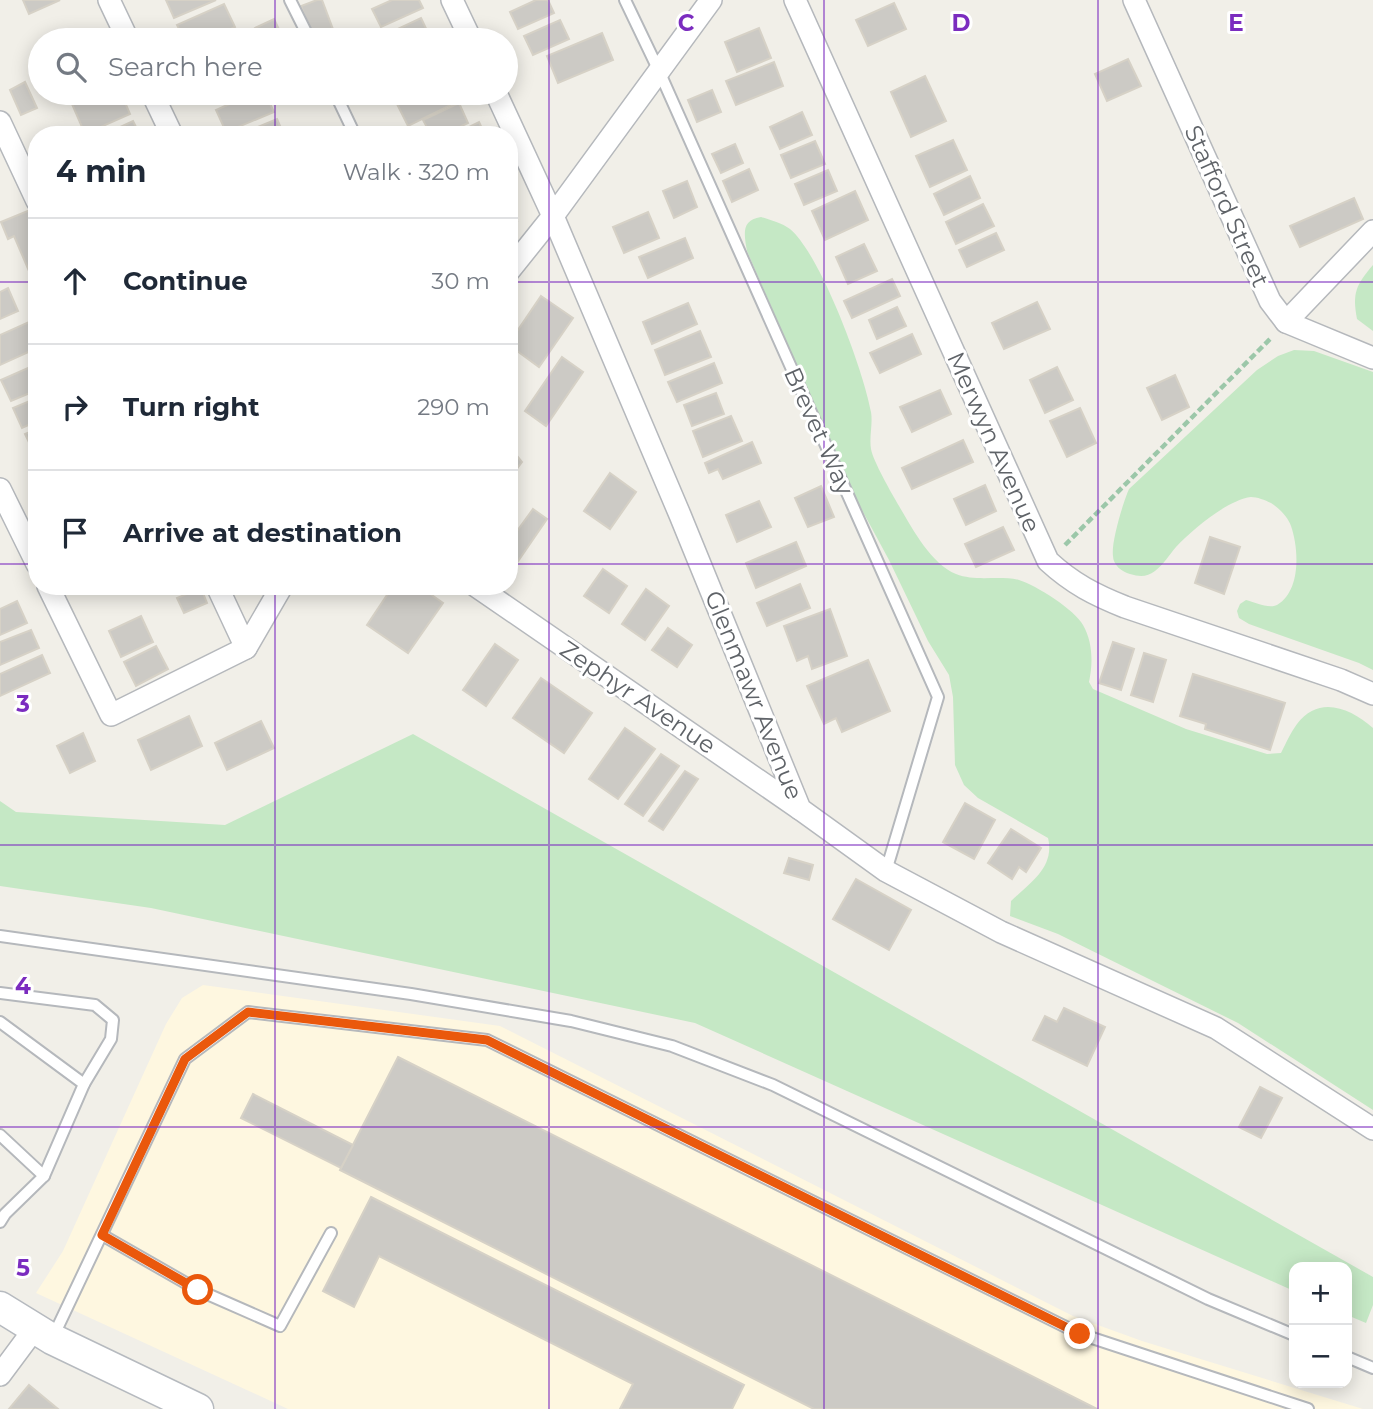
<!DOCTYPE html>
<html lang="en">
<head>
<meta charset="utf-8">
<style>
  body { margin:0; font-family:Montserrat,sans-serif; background:#f6f6f7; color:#1f2937 }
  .controls { position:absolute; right:21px; bottom:21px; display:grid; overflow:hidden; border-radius:14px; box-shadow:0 4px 18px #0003 }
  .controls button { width:63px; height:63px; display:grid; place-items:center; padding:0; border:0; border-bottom:2px solid #e0e1e3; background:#fff; color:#1f2937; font:35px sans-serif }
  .stop { position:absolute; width:21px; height:21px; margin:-16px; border:5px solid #ea580c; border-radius:50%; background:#fff }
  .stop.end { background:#ea580c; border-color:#fff; box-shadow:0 2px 7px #0008 }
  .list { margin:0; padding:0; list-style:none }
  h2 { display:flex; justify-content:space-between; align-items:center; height:91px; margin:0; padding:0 28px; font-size:30px }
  h2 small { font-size:23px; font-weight:400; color:#747a83 }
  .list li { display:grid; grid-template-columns:46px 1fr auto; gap:21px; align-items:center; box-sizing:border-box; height:126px; padding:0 28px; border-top:2px solid #e0e1e3 }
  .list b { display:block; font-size:26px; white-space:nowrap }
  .list em { font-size:23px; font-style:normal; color:#747a83 }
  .icon { flex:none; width:38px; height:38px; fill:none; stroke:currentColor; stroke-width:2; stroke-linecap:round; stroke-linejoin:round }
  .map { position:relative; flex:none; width:1373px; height:1409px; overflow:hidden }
  .search { position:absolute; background:#fff; box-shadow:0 4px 18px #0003; left:28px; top:28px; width:490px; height:77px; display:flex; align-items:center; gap:18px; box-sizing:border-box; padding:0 24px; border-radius:38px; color:#747a83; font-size:26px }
  .panel { position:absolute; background:#fff; box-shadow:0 4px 18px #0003; left:28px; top:126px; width:490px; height:469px; border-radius:28px }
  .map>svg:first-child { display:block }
</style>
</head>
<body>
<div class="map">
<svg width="1373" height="1409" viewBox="0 0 1373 1409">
  <rect width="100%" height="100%" fill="#f1efe8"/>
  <polygon fill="#fef7e0" points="203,985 500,1026 1073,1316 1142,1341 1363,1409 288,1409 36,1293 63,1251 166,1024 182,998"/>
  <g fill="#c5e8c5">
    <path d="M 761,217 C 770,220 782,223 790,229 C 821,255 864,372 871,412 C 873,424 869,437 871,449 C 873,461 892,494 899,506 C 912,528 931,564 956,574 C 976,582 999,575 1019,580 C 1036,585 1075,610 1083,625 C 1093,642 1093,664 1089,682 L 1093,689 L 1186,729 L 1267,754 L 1281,753 C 1286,743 1291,732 1297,724 C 1319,695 1350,708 1373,728 L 1373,1110 L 1238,1023 L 1058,934 L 1010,916 L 1011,901 C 1031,882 1055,867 1048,838 L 978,798 L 964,785 L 955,765 L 953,697 L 949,675 L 928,641 L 889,560 L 849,486 L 747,251 C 744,234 741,220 761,217 Z"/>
    <path d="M 1373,265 L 1373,331 L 1357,319 C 1352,293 1356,285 1373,265 Z"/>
    <path d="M 1294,350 L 1314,351 L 1373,372 L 1373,670 L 1359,663 L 1249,624 L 1239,618 L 1237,611 L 1240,604 L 1246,600 C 1255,602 1268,609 1277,605 C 1301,591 1299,549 1291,526 C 1288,517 1279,508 1271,503 C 1265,500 1257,497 1251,497 C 1227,500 1192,530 1176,547 C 1169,555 1164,564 1155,571 C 1147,577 1140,577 1130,574 C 1122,572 1113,565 1113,556 C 1111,542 1123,503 1129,489 L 1257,370 L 1278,356 Z"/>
    <polygon points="413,734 1373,1277 1373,1305 1366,1323 1347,1315 1347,1267 1294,1267 1294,1291 695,1023 151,908 0,886 0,801 16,812 225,825"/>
  </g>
  <g fill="#cccac5" stroke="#d6d1c6" stroke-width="2">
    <polygon points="23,0 60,0 29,14"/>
    <polygon points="166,0 216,0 174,18"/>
    <polygon points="317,0 322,0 334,32 313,40 301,6"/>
    <polygon points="392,0 419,0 423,8 381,27 372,9"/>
    <polygon points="536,0 548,0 554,13 518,29 510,12"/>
    <polygon points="894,3 906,29 868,46 856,20"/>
    <polygon points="224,4 235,27 206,40 185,40 177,25"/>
    <polygon points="421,18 431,39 388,40 385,35"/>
    <polygon points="274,19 284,40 261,40 255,28"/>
    <polygon points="560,20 569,39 533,55 524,36"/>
    <polygon points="759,28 771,58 737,72 725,42"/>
    <polygon points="91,30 96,40 68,40"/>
    <polygon points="602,33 613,60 558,83 547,56"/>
    <polygon points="1128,59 1141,86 1107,101 1095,74"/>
    <polygon points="774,62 783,86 736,105 726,81"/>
    <polygon points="925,76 946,121 911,137 891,92"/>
    <polygon points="25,82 37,108 21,115 10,90"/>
    <polygon points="712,90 721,112 697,122 688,100"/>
    <polygon points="98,93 121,93 130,114 85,134 72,104"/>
    <polygon points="209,93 236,93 213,103"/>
    <polygon points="254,93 265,93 274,112 226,132 216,110"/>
    <polygon points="405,93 455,93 459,101 408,126 394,98"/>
    <polygon points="459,103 468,123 443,135 431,135 423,120"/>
    <polygon points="802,112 812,135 780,149 770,127"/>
    <polygon points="277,119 284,135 239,135"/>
    <polygon points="133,121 140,135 103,135"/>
    <polygon points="479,122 485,135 453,135"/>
    <polygon points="953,140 967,170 930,187 916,156"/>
    <polygon points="815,141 825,164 791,178 781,155"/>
    <polygon points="735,144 743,163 721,173 712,154"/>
    <polygon points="749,169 758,190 732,202 723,181"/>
    <polygon points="828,170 837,191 804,205 795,184"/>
    <polygon points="970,176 980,198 944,215 934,194"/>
    <polygon points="687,181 697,207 674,218 663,191"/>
    <polygon points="855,191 868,220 825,240 812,211"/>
    <polygon points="1354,198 1363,219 1300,247 1290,226"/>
    <polygon points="509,204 517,221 509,224"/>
    <polygon points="983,204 994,226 956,244 946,222"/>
    <polygon points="30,210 37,225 37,277 32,278 14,236 8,239 1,222"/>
    <polygon points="648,212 659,238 624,253 613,227"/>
    <polygon points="996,233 1004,250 967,267 959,250"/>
    <polygon points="685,238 693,258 648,278 639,257"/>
    <polygon points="864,244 877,271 848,284 836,257"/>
    <polygon points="892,279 900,296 852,318 844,301"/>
    <polygon points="8,288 18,311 0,319 0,292"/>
    <polygon points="541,296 573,318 539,367 509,345 509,343"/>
    <polygon points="1037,302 1050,329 1004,349 992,323"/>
    <polygon points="688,303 697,324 652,344 643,322"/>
    <polygon points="897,307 906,326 877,339 869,320"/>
    <polygon points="29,322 37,338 37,348 0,365 0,335"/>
    <polygon points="700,331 711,357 665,375 655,350"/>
    <polygon points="912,334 921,354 880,373 870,353"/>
    <polygon points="562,357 583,372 546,426 525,411"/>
    <polygon points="714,363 722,383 677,402 668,382"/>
    <polygon points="37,364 37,390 11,401 1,380"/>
    <polygon points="1057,367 1073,400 1045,413 1030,380"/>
    <polygon points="1175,375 1189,407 1162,420 1147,388"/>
    <polygon points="940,390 951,414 912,432 900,407"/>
    <polygon points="716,393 724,414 692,426 684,405"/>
    <polygon points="37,398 37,421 22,428 13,408"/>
    <polygon points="1080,408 1096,443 1067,457 1050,421"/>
    <polygon points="731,416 742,441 703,457 693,431"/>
    <polygon points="37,429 37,455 35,455 25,434"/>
    <polygon points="963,440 973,462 912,489 902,468"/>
    <polygon points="752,442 761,463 723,479 718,469 709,473 705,463"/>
    <polygon points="509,446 522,462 509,479"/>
    <polygon points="610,473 636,492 610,529 584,511"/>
    <polygon points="985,485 996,511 966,525 954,499"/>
    <polygon points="821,486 834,517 808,527 795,498"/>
    <polygon points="759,501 771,527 737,542 726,515"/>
    <polygon points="533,509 547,519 510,573 509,542"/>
    <polygon points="1003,527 1014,550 976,567 965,544"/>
    <polygon points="1210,537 1240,547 1224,594 1195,583"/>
    <polygon points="796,542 806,566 756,588 746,563"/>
    <polygon points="603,569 627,586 609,613 584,596"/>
    <polygon points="800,584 810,608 767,626 757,603"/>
    <polygon points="393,586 419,586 443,603 408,653 367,625"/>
    <polygon points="201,588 207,603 184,613 177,598"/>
    <polygon points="646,589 669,606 645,640 622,624"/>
    <polygon points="17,601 27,623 0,635 0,609"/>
    <polygon points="830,609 847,656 812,669 808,656 797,661 784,626"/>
    <polygon points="141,616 153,642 121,657 109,631"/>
    <polygon points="668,628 692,645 677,667 652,650"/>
    <polygon points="31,630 39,648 0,665 0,642"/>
    <polygon points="1113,642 1134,649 1121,690 1099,683"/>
    <polygon points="495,644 518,660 486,706 463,690"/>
    <polygon points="156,646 168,669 136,686 124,662"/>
    <polygon points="1144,653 1166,660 1153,702 1131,695"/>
    <polygon points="42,655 50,673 0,696 0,674"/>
    <polygon points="868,660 890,711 842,732 836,718 824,724 807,686"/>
    <polygon points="1193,674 1285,703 1270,750 1205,729 1206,724 1180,716"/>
    <polygon points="541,678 592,713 564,753 513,718"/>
    <polygon points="189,716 202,746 151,770 138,740"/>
    <polygon points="261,721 274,748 227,770 215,743"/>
    <polygon points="625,728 655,749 618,799 589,779"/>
    <polygon points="83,733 95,761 70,773 57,746"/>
    <polygon points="661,754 679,766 643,816 625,804"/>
    <polygon points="685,771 698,779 663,830 649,821"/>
    <polygon points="965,803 995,820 974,859 943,842"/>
    <polygon points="1011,829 1041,848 1026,872 1019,867 1012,879 988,863"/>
    <polygon points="789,858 813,865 809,880 784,873"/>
    <polygon points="856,879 911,910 889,950 833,919"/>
    <polygon points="1064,1008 1105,1027 1087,1066 1033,1040 1045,1016 1057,1022"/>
    <polygon points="398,1057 1097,1409 814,1409 340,1170"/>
    <polygon points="1260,1087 1282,1098 1261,1138 1239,1127"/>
    <polygon points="253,1094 353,1145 341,1168 241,1118"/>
    <polygon points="371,1197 744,1385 732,1409 620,1409 633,1384 379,1256 354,1307 323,1291"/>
    <polygon points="29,1385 58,1409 9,1409"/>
  </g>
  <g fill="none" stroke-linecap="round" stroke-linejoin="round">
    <g stroke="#b5b8bc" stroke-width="14">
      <g id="lane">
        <polyline points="290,0 310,40"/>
        <polyline points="625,0 659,71 938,697 886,871"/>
        <polyline points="335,93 355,135"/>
        <polyline points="0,936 411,994 571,1021 672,1046 773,1085 1208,1299 1294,1335"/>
        <polyline points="0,993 95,1005 113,1020 111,1039 84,1084 44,1176 5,1214 0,1222"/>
        <polyline points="0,1022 84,1084"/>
        <polyline points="0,1135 44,1176"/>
        <polyline points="102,1235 198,1290 280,1326 331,1233"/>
        <polyline points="53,1337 185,1059 248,1012 487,1040 1080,1334 1308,1409"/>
        <polyline points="1347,1357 1373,1368"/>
      </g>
    </g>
    <g stroke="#b5b8bc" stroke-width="24">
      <g id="street">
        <polyline points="109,0 128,40"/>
        <polyline points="452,0 471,40"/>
        <path d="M 795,0 L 1048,561 C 1073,584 1095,595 1125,607 L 1341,680 L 1373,694"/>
        <polyline points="1134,0 1270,301 1286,322 1373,358"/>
        <polyline points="152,93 172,135"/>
        <polyline points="496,93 553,216 680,515 800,809 886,871 1001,932 1216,1028 1373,1129"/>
        <polyline points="0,122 37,201"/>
        <polyline points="509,271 553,216 711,0"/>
        <polyline points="1286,322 1373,231"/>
        <polyline points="0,489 37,564"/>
        <polyline points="48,586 111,715 246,648 282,586"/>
        <polyline points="217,586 246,648"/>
        <polyline points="476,586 800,809"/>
        <polyline points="0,1375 35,1328"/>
      </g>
    </g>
    <g stroke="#b6babf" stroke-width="33">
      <polyline id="secondary" points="0,1307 52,1339 198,1409"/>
    </g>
    <polyline stroke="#9cc7a9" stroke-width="4.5" stroke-dasharray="7 3.5" stroke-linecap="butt" points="1065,545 1271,338"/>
    <use href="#lane" stroke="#fff" stroke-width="10"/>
    <use href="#street" stroke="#fff" stroke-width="21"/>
    <use href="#secondary" stroke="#fff" stroke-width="30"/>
  </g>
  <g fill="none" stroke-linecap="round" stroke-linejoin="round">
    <polyline stroke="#ea580c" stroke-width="9" points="198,1290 102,1235 185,1059 248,1012 487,1040 1080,1334"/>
  </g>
  <path fill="none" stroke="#7b2cbf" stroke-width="2" stroke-opacity="0.55" d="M 275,0 L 275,40M 549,0 L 549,1409M 824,0 L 824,1409M 1098,0 L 1098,1409M 275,93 L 275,135M 0,282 L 37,282M 509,282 L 1373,282M 0,564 L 37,564M 509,564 L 1373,564M 275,586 L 275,1409M 0,845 L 1373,845M 0,1127 L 1373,1127"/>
  <g text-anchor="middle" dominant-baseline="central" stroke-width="6" stroke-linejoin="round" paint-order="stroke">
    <g font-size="24" fill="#5f6368" stroke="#fff">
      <text transform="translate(1227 206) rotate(66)">Stafford Street</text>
      <text transform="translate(819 431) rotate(66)">Brevet Way</text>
      <text transform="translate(994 442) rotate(66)">Merwyn Avenue</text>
      <text transform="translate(754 695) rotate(68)">Glenmawr Avenue</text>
      <text transform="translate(638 697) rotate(34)">Zephyr Avenue</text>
    </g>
  </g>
  <g font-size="23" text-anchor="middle" font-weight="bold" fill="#7b2cbf" stroke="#fff" stroke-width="6" stroke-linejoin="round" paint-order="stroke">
    <text x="686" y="31">C</text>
    <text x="961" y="31">D</text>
    <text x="1236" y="31">E</text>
    <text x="23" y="712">3</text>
    <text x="23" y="994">4</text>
    <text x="23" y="1276">5</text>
  </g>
</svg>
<div class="controls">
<button>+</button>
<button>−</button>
</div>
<div class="stop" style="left:198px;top:1290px"></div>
<div class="stop end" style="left:1080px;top:1334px"></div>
<div class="search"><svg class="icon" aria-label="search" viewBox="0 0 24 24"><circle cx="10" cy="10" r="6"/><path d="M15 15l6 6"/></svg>Search here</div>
<section class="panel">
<h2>4 min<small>Walk · 320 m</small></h2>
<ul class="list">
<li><svg class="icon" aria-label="ahead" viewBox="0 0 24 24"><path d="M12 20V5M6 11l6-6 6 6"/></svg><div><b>Continue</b></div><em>30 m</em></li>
<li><svg class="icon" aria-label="right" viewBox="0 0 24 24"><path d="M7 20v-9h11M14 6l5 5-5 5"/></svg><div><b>Turn right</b></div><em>290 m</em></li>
<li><svg class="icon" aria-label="arrive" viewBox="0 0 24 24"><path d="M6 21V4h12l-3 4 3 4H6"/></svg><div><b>Arrive at destination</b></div></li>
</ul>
</section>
</div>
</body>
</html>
